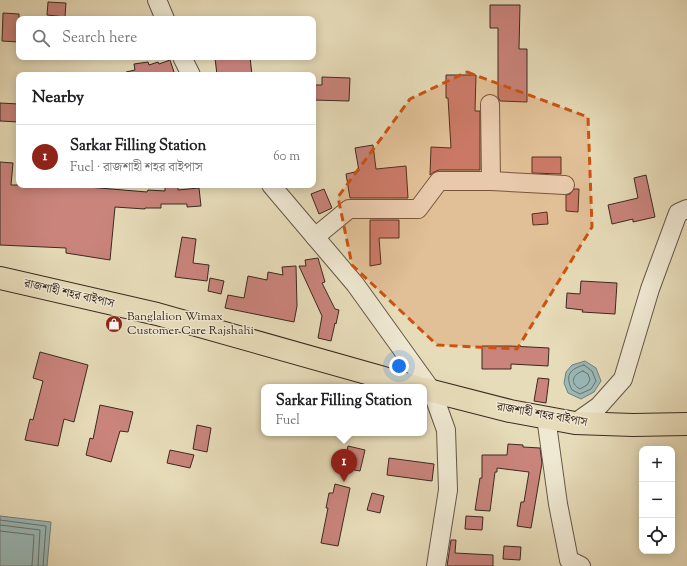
<!DOCTYPE html>
<html lang="en">
<head>
<meta charset="utf-8">
<style>
  body { margin:0; font-family:"Sorts Mill Goudy","Noto Serif Bengali",serif; background:#f2f2f2; color:#202124 }
  .controls { position:absolute; right:12px; bottom:12px; display:grid; overflow:hidden; border-radius:8px; box-shadow:0 2px 10px #0003 }
  .controls button { width:36px; height:36px; display:grid; place-items:center; padding:0; border:0; border-bottom:1px solid #e0e0e0; background:#fff; color:#202124; font:20px sans-serif }
  .you { position:absolute; left:399px; top:366px; width:14px; height:14px; margin:-10px; border:3px solid #fff; border-radius:50%; background:#1a73e8; box-shadow:0 0 0 6px #1a73e833 }
  .badge { display:grid; place-items:center; width:26px; height:26px; border-radius:50%; background:#8f2418; color:#fff; font-size:13px; font-weight:700 }
  .pin { position:absolute; translate:-50% -33px; filter:drop-shadow(0 1px 2px #0008) }
  .pin::after { content:''; position:absolute; top:21px; width:14px; height:12px; background:inherit; clip-path:polygon(0 0,100% 0,50% 100%) }
  .popup { position:absolute; left:261px; top:384px; width:166px; height:52px; box-sizing:border-box; display:grid; place-content:center; border-radius:8px; background:#fff; filter:drop-shadow(0 1px 3px #0005); font-size:13px; white-space:nowrap; color:#757577 }
  .popup b { font-size:15px; color:#202124 }
  .popup::after { content:''; position:absolute; left:50%; top:100%; margin-left:-8px; border:8px solid transparent; border-top-color:#fff }
  .list { margin:0; padding:0; list-style:none }
  h2 { display:flex; justify-content:space-between; align-items:center; height:52px; margin:0; padding:0 16px; font-size:17px }
  h2 small { font-size:13px; font-weight:400; color:#757577 }
  .list li { display:grid; grid-template-columns:26px 1fr auto; gap:12px; align-items:center; box-sizing:border-box; height:64px; padding:0 16px; border-top:1px solid #e0e0e0 }
  .list b { display:block; font-size:15px; white-space:nowrap }
  .list p { margin:0; font-size:13px; white-space:nowrap; color:#757577 }
  .list em { font-size:13px; font-style:normal; color:#757577 }
  .icon { flex:none; width:22px; height:22px; fill:none; stroke:currentColor; stroke-width:2; stroke-linecap:round; stroke-linejoin:round }
  .map { position:relative; flex:none; width:687px; height:566px; overflow:hidden }
  .search { position:absolute; background:#fff; box-shadow:0 2px 10px #0003; left:16px; top:16px; width:300px; height:44px; display:flex; align-items:center; gap:10px; box-sizing:border-box; padding:0 14px; border-radius:8px; color:#757577; font-size:15px }
  .panel { position:absolute; background:#fff; box-shadow:0 2px 10px #0003; left:16px; top:72px; width:300px; height:116px; border-radius:8px }
  .map>svg:first-child { display:block }
</style>
</head>
<body>
<div class="map">
<svg width="687" height="566" viewBox="0 0 687 566">
  <rect width="100%" height="100%" fill="#e7dcb9"/>
  <filter id="stains"><feTurbulence type="fractalNoise" baseFrequency=".005" numOctaves="4"/><feColorMatrix values="0 0 0 0 .2 0 0 0 0 .09 0 0 0 0 .02 0 0 0 .5 -.17"/></filter>
  <radialGradient id="worn" r=".72"><stop offset=".6" stop-color="#630" stop-opacity="0"/><stop offset="1" stop-color="#630" stop-opacity=".3"/></radialGradient>
  <g fill="#9ab9b8" stroke="#747f7c">
    <polygon points="585,361 596,368 601,381 594,392 581,399 568,393 564,383 566,372 572,365"/>
    <polygon points="0,516 51,522 47,566 0,566"/>
  </g>
  <g fill="none" stroke-linecap="round" stroke-linejoin="round">
    <g stroke="#6a716c" stroke-width="1">
      <path d="M 584,365 L 592,371 L 596,381 L 591,389 L 580,394 L 572,390 C 565,376 569,369 584,365 Z"/>
      <path d="M 583,371 L 588,374 L 590,380 L 587,385 L 580,389 C 569,383 573,374 583,371 Z"/>
      <polyline points="0,520 46,526 43,566"/>
      <polyline points="0,525 40,530 38,566"/>
      <polyline points="0,531 34,535 32,566"/>
    </g>
  </g>
  <g fill="#ca847c" stroke="#3a2921">
    <polygon points="48,2 66,3 65,17 47,15"/>
    <polygon points="490,5 520,5 519,49 527,49 527,102 500,101 498,97 498,28 490,28"/>
    <polygon points="3,13 19,14 19,42 2,41"/>
    <polygon points="226,57 250,57 252,75 217,75 215,58"/>
    <polygon points="170,60 174,72 166,75 127,75 126,72 135,70 134,64 148,62 149,65 158,62 159,64"/>
    <polygon points="446,75 476,75 475,111 480,111 480,170 439,170 434,172 430,175 431,147 451,148 448,98 446,98"/>
    <polygon points="322,77 350,78 349,101 313,100 313,85 322,85"/>
    <polygon points="0,103 19,104 19,122 0,121"/>
    <polygon points="373,145 376,169 406,166 408,198 350,198 346,174 359,171 355,148"/>
    <polygon points="532,157 561,157 561,174 532,173"/>
    <polygon points="0,162 13,163 11,185 64,185 147,192 148,190 165,191 165,186 178,187 178,190 199,188 201,206 187,207 187,204 161,204 161,208 145,208 145,209 115,207 110,260 66,253 66,248 0,245"/>
    <polygon points="646,175 655,217 633,222 633,219 612,224 608,205 638,198 634,178"/>
    <polygon points="324,189 332,208 319,214 311,194"/>
    <polygon points="574,189 579,189 578,212 566,211 566,195 570,194"/>
    <polygon points="547,212 548,224 533,225 532,214"/>
    <polygon points="370,220 399,220 399,238 379,238 381,264 370,266"/>
    <polygon points="182,237 196,239 193,263 209,265 207,281 175,277"/>
    <polygon points="318,258 325,282 322,283 335,309 339,310 336,324 335,323 331,341 318,338 322,316 299,266 306,266 305,260"/>
    <polygon points="296,266 297,306 294,322 225,308 228,295 244,298 248,276 267,280 268,272 283,275 282,267"/>
    <polygon points="210,278 224,281 221,294 208,291"/>
    <polygon points="581,281 617,283 615,314 582,312 583,310 566,308 567,293 580,294"/>
    <polygon points="482,346 511,346 549,348 548,366 511,364 511,369 482,369"/>
    <polygon points="40,352 88,365 74,422 64,419 58,446 25,440 30,419 33,420 43,381 33,378"/>
    <polygon points="538,378 549,379 546,403 534,401"/>
    <polygon points="100,405 133,412 128,432 120,431 111,462 86,455 90,438 93,439"/>
    <polygon points="197,425 211,428 207,452 193,449"/>
    <polygon points="508,444 523,445 523,447 540,448 542,463 531,528 517,526 521,502 524,502 529,472 497,468 497,472 495,472 490,511 475,510 480,478 482,478 482,455 507,455"/>
    <polygon points="348,446 365,450 360,471 343,468"/>
    <polygon points="170,450 194,455 190,468 167,463"/>
    <polygon points="389,458 434,464 432,481 387,475"/>
    <polygon points="335,484 350,488 338,546 321,543 328,508 326,508 329,493 333,493"/>
    <polygon points="372,493 384,496 380,513 367,510"/>
    <polygon points="466,516 483,517 482,530 465,529"/>
    <polygon points="451,540 456,540 455,553 493,555 493,566 447,566"/>
    <polygon points="504,546 521,547 520,560 503,559"/>
  </g>
  <g fill="none" stroke-linecap="round" stroke-linejoin="round">
    <g stroke="#655647" stroke-width="20">
      <g id="minor">
        <polyline points="157,0 165,19"/>
        <polyline points="182,57 191,75"/>
        <polyline points="491,181 565,185"/>
        <polyline points="271,185 355,284 432,391 446,430 448,490 436,566"/>
        <polyline points="315,237 349,209 418,209 439,181 491,181 490,104"/>
        <polyline points="546,417 558,504 569,560 581,566"/>
        <polyline points="575,423 599,406 623,379 650,289 678,213 687,209"/>
      </g>
    </g>
    <g stroke="#3a2921" stroke-width="24">
      <g id="highway">
        <polyline points="0,278 157,314 416,387"/>
        <polyline points="424,389 510,411 575,423 633,425 687,424"/>
      </g>
    </g>
    <use href="#minor" stroke="#efe8d2" stroke-width="18"/>
    <use href="#highway" stroke="#e7dcb9" stroke-width="22"/>
  </g>
  <path fill="#ce520f" fill-opacity="0.2" stroke="#ce520f" stroke-width="3" stroke-dasharray="8 5" stroke-linejoin="round" d="M 467,72 L 588,117 L 592,227 L 517,349 L 437,345 L 352,265 L 338,197 L 410,99 Z"/>
  <defs>
    <g id="shop-disc" transform="scale(0.9)"><circle r="9.5" fill="#8f2418" stroke="#efe8d2"/><path d="M-5-2.5h2.3a2.7 3.5 0 0 1 5.4 0H5L5.5 6h-11ZM-1.5-2.5h3a1.5 2.3 0 0 0-3 0Z" fill="#fff"/></g>
  </defs>
  <g fill-rule="evenodd">
    <use href="#shop-disc" x="114" y="324"/>
  </g>
  <g text-anchor="middle" dominant-baseline="central" stroke-width="3" stroke-linejoin="round" paint-order="stroke">
    <g font-size="12" fill="#3a2921" stroke="#efe8d2">
      <text transform="translate(69 294) rotate(13)">রাজশাহী শহর বাইপাস</text>
      <text transform="translate(542 415) rotate(10)">রাজশাহী শহর বাইপাস</text>
    </g>
    <g font-size="12" fill="#3a2921" stroke="#efe8d2" text-anchor="start">
      <text x="127" y="317">Banglalion Wimax<tspan x="127" dy="14">Customer Care Rajshahi</tspan></text>
    </g>
  </g>
  <rect width="100%" height="100%" filter="url(#stains)"/>
  <rect width="100%" height="100%" fill="url(#worn)"/>
</svg>
<div class="controls">
<button>+</button>
<button>−</button>
<button><svg class="icon" aria-label="locate" viewBox="0 0 24 24"><circle cx="12" cy="12" r="6"/><path d="M12 2v4M12 18v4M2 12h4M18 12h4"/></svg></button>
</div>
<div class="you"></div>
<div class="pin badge" style="left:344px;top:482px">1</div>
<div class="popup"><b>Sarkar Filling Station</b>Fuel</div>
<div class="search"><svg class="icon" aria-label="search" viewBox="0 0 24 24"><circle cx="10" cy="10" r="6"/><path d="M15 15l6 6"/></svg>Search here</div>
<section class="panel">
<h2>Nearby<small></small></h2>
<ul class="list">
<li><span class="badge">1</span><div><b>Sarkar Filling Station</b><p>Fuel · রাজশাহী শহর বাইপাস</p></div><em>60 m</em></li>
</ul>
</section>
</div>
</body>
</html>
